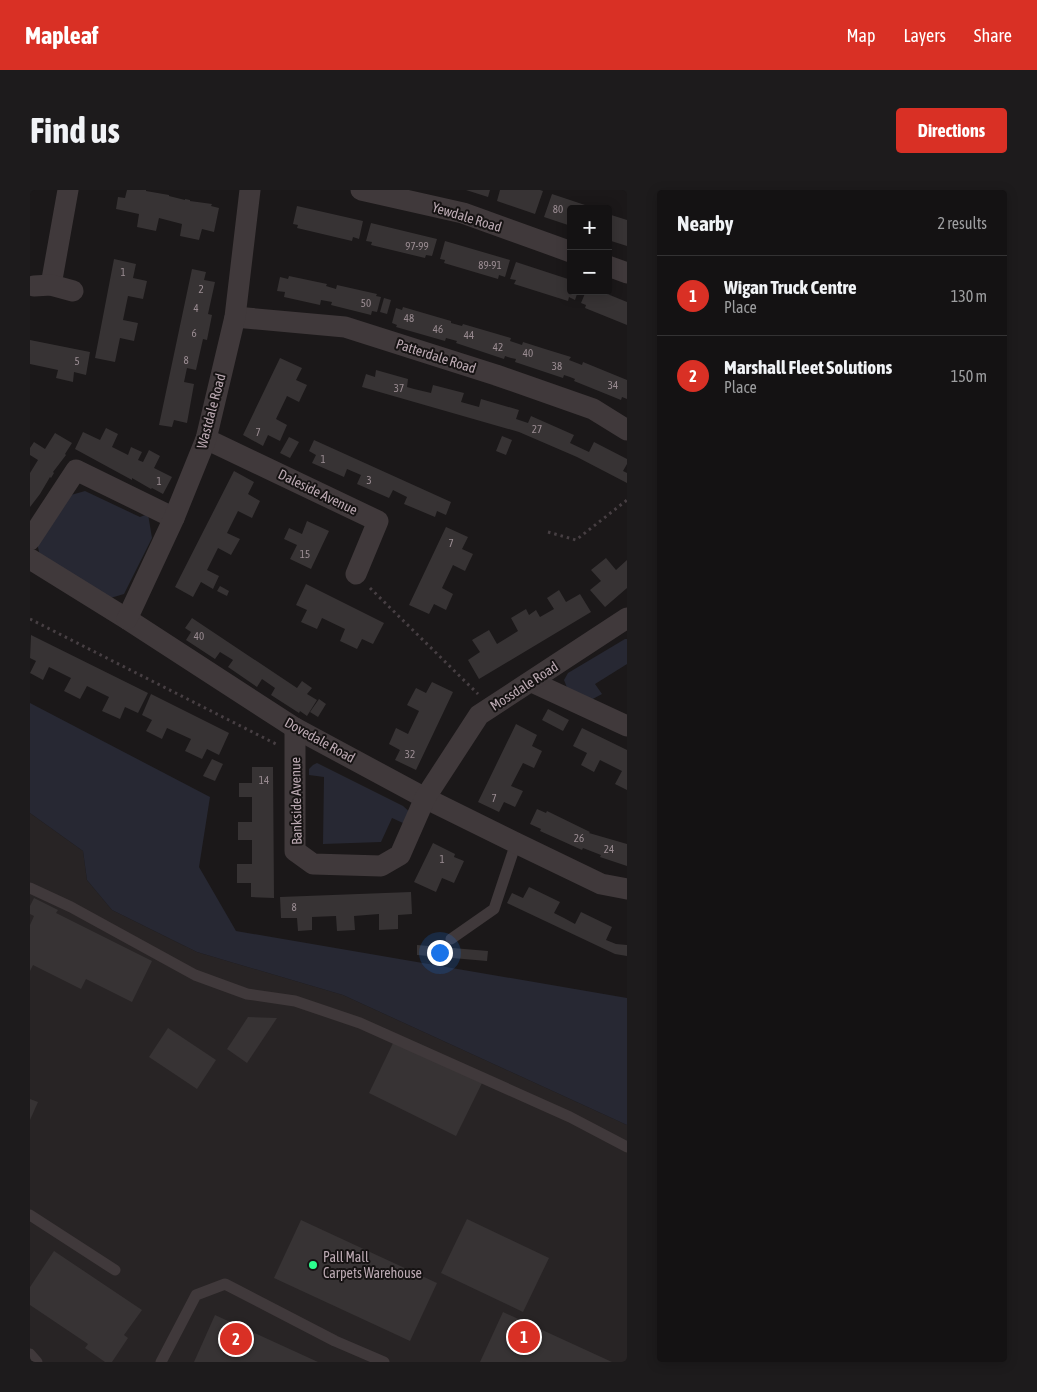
<!DOCTYPE html>
<html lang="en">
<head>
<meta charset="utf-8">
<style>
  body { margin:0; font-family:"Asap Condensed",sans-serif; background:#1d1b1c; color:#f1f3f6 }
  .controls { position:absolute; right:15px; top:15px; display:grid; overflow:hidden; border-radius:5px; box-shadow:0 2px 12px #0003 }
  .controls button { width:45px; height:45px; display:grid; place-items:center; padding:0; border:0; border-bottom:1px solid #333233; background:#141213; color:#f1f3f6; font:25px sans-serif }
  .you { position:absolute; left:409px; top:762px; width:18px; height:18px; margin:-12px; border:4px solid #fff; border-radius:50%; background:#1a73e8; box-shadow:0 0 0 8px #1a73e833 }
  .badge { display:grid; place-items:center; width:32px; height:32px; border-radius:50%; background:#d93025; color:#fff; font-size:16px; font-weight:700 }
  .pin { position:absolute; translate:-50% -50%; border:2px solid #fff; box-shadow:0 1px 5px #0006 }
  .list { margin:0; padding:0; list-style:none }
  h2 { display:flex; justify-content:space-between; align-items:center; height:65px; margin:0; padding:0 20px; font-size:21px }
  h2 small { font-size:16px; font-weight:400; color:#9d9ea0 }
  .list li { display:grid; grid-template-columns:32px 1fr auto; gap:15px; align-items:center; box-sizing:border-box; height:80px; padding:0 20px; border-top:1px solid #333233 }
  .list b { display:block; font-size:19px; white-space:nowrap }
  .list p { margin:0; font-size:16px; white-space:nowrap; color:#9d9ea0 }
  .list em { font-size:16px; font-style:normal; color:#9d9ea0 }
  .map { position:relative; flex:none; width:597px; height:1172px; overflow:hidden; border-radius:5px }
  header { display:flex; align-items:center; gap:30px; box-sizing:border-box; height:70px; padding:0 25px; background:#d93025; color:#fff }
  header strong { font-size:24px }
  nav { display:flex; gap:28px; margin-inline-start:auto; font-size:18px }
  .intro { display:flex; align-items:center; justify-content:space-between; box-sizing:border-box; height:120px; padding:0 30px }
  h1 { margin:0; font-size:35px }
  .button { padding:12px 22px; border-radius:5px; background:#d93025; color:#fff; font-size:18px; font-weight:700 }
  main { display:flex; gap:30px; padding:0 30px }
  aside { flex:1; background:#141213; border-radius:5px; box-shadow:0 2px 12px #0003 }
  .map>svg:first-child { display:block }
</style>
</head>
<body>
<header>
<strong>Mapleaf</strong>
<nav><a>Map</a><a>Layers</a><a>Share</a></nav>
</header>
<div class="intro"><h1>Find us</h1><a class="button">Directions</a></div>
<main>
<div class="map">
<svg width="597" height="1172" viewBox="0 0 597 1172">
  <rect width="100%" height="100%" fill="#1b1819"/>
  <polygon fill="#282425" points="0,623 53,661 57,690 82,720 167,762 313,805 597,935 597,1172 0,1172"/>
  <g fill="#272833">
    <polygon points="55,301 110,327 118,324 122,348 94,404 77,409 10,366 7,353 41,305"/>
    <polygon points="595,449 597,449 597,474 565,494 572,504 559,511 538,500 534,490 538,483"/>
    <polygon points="0,513 180,607 169,677 206,741 597,808 597,935 313,805 167,762 82,720 57,690 53,661 0,623"/>
    <polygon points="287,573 373,616 382,624 373,633 362,628 351,652 293,654 294,587 279,585 279,579 283,575"/>
  </g>
  <g fill="#373334">
    <polygon points="97,0 116,0 116,1 139,5 139,6 155,10 155,9 160,10 160,11 182,14 181,16 189,18 184,42 172,39 169,50 150,46 152,34 129,28 126,41 107,37 109,24 86,19 88,7 95,8"/>
    <polygon points="436,0 460,0 458,7"/>
    <polygon points="470,0 510,0 513,1 505,24 467,11"/>
    <polygon points="522,4 561,17 560,19 541,19 541,36 514,27"/>
    <polygon points="267,16 333,31 329,49 323,47 322,51 267,38 268,35 263,34"/>
    <polygon points="578,24 597,30 597,56 578,50"/>
    <polygon points="341,33 407,49 402,66 396,65 395,68 341,55 342,52 336,51"/>
    <polygon points="415,51 480,70 475,87 469,85 468,89 414,73 415,70 410,69"/>
    <polygon points="84,69 106,74 103,88 117,91 113,109 98,106 93,130 108,133 104,151 90,148 85,172 65,168"/>
    <polygon points="486,72 541,90 541,101 548,101 545,110 539,107 538,111 484,94 486,90 480,89"/>
    <polygon points="162,79 176,82 174,90 185,92 178,124 182,125 177,150 173,149 166,180 157,178 154,192 164,194 157,233 144,230 142,237 129,235"/>
    <polygon points="259,86 297,94 296,96 306,99 307,95 347,104 346,106 351,107 347,122 342,121 341,125 301,115 302,112 291,110 290,115 254,107 255,102 247,101 250,87 258,89"/>
    <polygon points="556,101 570,101 597,112 597,135 555,118 556,115 551,113"/>
    <polygon points="354,108 361,110 357,124 350,122"/>
    <polygon points="373,117 421,131 421,133 432,136 433,134 481,148 480,151 492,155 493,152 515,159 541,167 539,170 552,175 553,172 597,190 597,209 592,207 591,210 544,191 545,189 540,187 534,185 533,188 485,172 486,169 481,168 475,166 474,169 426,153 427,151 416,148 415,151 366,137 367,135 362,133 366,118 372,120"/>
    <polygon points="0,150 60,162 56,185 44,182 43,192 26,188 28,180 0,174"/>
    <polygon points="250,168 272,178 266,190 277,195 269,212 257,206 246,229 257,235 250,251 238,245 233,256 213,245"/>
    <polygon points="346,180 378,189 377,197 384,199 401,203 403,195 434,203 431,212 449,217 451,209 489,220 486,229 498,233 501,226 544,245 540,253 559,262 564,252 597,269 597,274 593,281 597,283 597,293 547,267 489,242 332,197 336,184 345,187"/>
    <polygon points="76,238 88,244 82,257 98,265 101,257 112,262 108,270 113,272 119,260 130,266 124,278 142,287 133,304 122,298 121,299 102,288 102,290 45,259 53,242 70,250"/>
    <polygon points="25,243 42,253 35,264 36,265 23,282 24,283 21,288 20,287 10,304 0,317 0,283 8,270 0,265 0,258 4,252 15,259"/>
    <polygon points="472,246 482,250 476,265 466,261"/>
    <polygon points="259,247 269,252 260,268 250,263"/>
    <polygon points="284,250 421,312 416,325 407,321 405,327 374,314 377,307 363,300 359,308 327,294 331,285 317,279 314,287 282,273 286,265 279,261"/>
    <polygon points="204,281 224,292 218,304 230,311 222,328 208,321 197,343 210,349 201,365 188,358 177,380 189,386 183,399 171,392 163,407 145,397"/>
    <polygon points="277,331 299,341 281,379 260,369 267,355 254,349 259,338 272,344"/>
    <polygon points="416,337 438,347 432,359 443,364 435,381 423,375 412,398 423,404 416,420 404,414 399,424 379,415"/>
    <polygon points="576,368 586,380 597,370 597,398 575,417 560,400 571,391 561,380"/>
    <polygon points="276,394 354,433 343,454 332,449 327,459 310,451 315,439 292,428 287,439 271,432 277,420 266,415"/>
    <polygon points="190,396 199,401 197,406 187,401"/>
    <polygon points="529,400 536,412 550,404 561,422 449,489 438,470 450,462 442,450 459,440 467,454 488,441 481,428 496,419 499,425 506,420 510,427 524,419 517,408"/>
    <polygon points="162,428 267,498 272,491 282,498 277,504 287,510 277,526 270,521 269,523 241,505 245,498 232,489 227,497 198,477 203,470 190,462 185,469 156,450 161,442 155,438"/>
    <polygon points="1,445 118,503 108,523 95,517 90,529 72,521 79,507 57,496 50,509 34,501 41,488 19,477 13,490 0,483 6,471 0,468"/>
    <polygon points="402,492 423,502 386,580 365,570 370,560 359,554 366,538 378,544 389,521 377,515 386,498 396,503"/>
    <polygon points="121,504 199,543 189,565 177,559 172,569 155,561 161,549 137,538 132,549 116,541 122,530 112,525"/>
    <polygon points="289,509 296,514 288,527 280,522"/>
    <polygon points="518,519 539,530 533,541 512,530"/>
    <polygon points="486,534 507,545 502,556 512,561 504,578 493,573 481,596 493,601 485,617 474,612 469,622 448,612"/>
    <polygon points="552,538 597,560 597,600 585,594 592,581 570,570 564,582 551,575 557,563 543,556"/>
    <polygon points="182,569 193,574 185,591 173,586"/>
    <polygon points="222,577 243,577 244,708 221,707 221,693 207,693 207,674 222,674 222,650 208,650 208,632 222,632 222,607 209,607 209,593 222,593"/>
    <polygon points="507,619 516,623 517,621 560,642 559,643 597,654 597,676 570,667 571,665 553,658 552,660 510,641 511,639 500,634"/>
    <polygon points="403,653 425,664 424,667 434,671 424,693 412,688 406,702 384,692"/>
    <polygon points="499,697 530,712 524,723 534,728 545,734 551,722 582,737 576,750 586,754 597,755 597,766 585,764 477,713 482,703 493,708"/>
    <polygon points="381,702 382,724 368,725 368,739 349,740 349,724 324,726 325,740 307,741 306,726 282,727 282,740 268,741 267,728 251,728 250,707"/>
    <polygon points="4,708 28,720 26,723 122,771 102,812 56,789 51,799 3,775 0,781 0,735 4,726 0,724 0,716"/>
    <polygon points="387,755 458,761 457,771 387,765"/>
    <polygon points="218,827 247,828 217,873 197,859"/>
    <polygon points="138,838 186,870 167,899 119,867"/>
    <polygon points="364,851 452,893 426,946 339,903"/>
    <polygon points="0,909 8,912 0,930"/>
    <polygon points="437,1029 519,1068 493,1122 411,1083"/>
    <polygon points="271,1030 407,1093 380,1151 244,1088"/>
    <polygon points="24,1061 112,1120 94,1145 98,1148 82,1172 75,1172 55,1158 58,1154 0,1115 0,1097"/>
    <polygon points="473,1122 582,1172 450,1172"/>
    <polygon points="185,1125 288,1172 164,1172"/>
  </g>
  <g fill="none" stroke-linecap="round" stroke-linejoin="round">
    <g stroke="#473f43" stroke-width="3" stroke-dasharray="2.5 4" stroke-linecap="butt">
      <polyline points="518,342 546,350 597,310"/>
      <polyline points="340,398 448,504"/>
      <polyline points="0,429 246,554"/>
    </g>
    <g stroke="#40393b" stroke-width="11">
      <polyline points="0,698 41,717 165,785 217,804 265,811 330,833 540,927 597,957"/>
      <polyline points="421,749 464,719 486,653"/>
      <polyline points="0,1025 85,1080"/>
      <polyline points="0,1164 7,1172"/>
      <polyline points="131,1172 166,1105 195,1094 305,1151 354,1172"/>
    </g>
    <g stroke="#40393b" stroke-width="21">
      <polyline points="331,0 433,23 541,62"/>
      <polyline points="578,76 597,83"/>
      <polyline points="21,95 38,0"/>
      <polyline points="4,96 21,95 43,101"/>
      <polyline points="205,127 315,137 466,185 563,219 597,240"/>
      <polyline points="176,249 348,331 326,384"/>
      <polyline points="0,350 46,280 144,328"/>
      <polyline points="0,369 97,429 265,538 395,608 486,653 571,694 597,699"/>
      <polyline points="97,429 144,328 176,249 205,127 220,0"/>
      <polyline points="502,492 597,536"/>
      <polyline points="265,538 265,661 283,674 351,676 370,665 395,608 449,525 597,428"/>
    </g>
  </g>
  <circle fill="#2cff8f" stroke="#161313" stroke-width="2" cx="283" cy="1075" r="5"/>
  <g text-anchor="middle" dominant-baseline="central" stroke-width="4" stroke-linejoin="round" paint-order="stroke">
    <g font-size="11" fill="#9a8c92">
      <text x="528" y="19">80</text>
      <text x="387" y="56">97-99</text>
      <text x="460" y="75">89-91</text>
      <text x="93" y="82">1</text>
      <text x="171" y="99">2</text>
      <text x="336" y="113">50</text>
      <text x="166" y="118">4</text>
      <text x="379" y="128">48</text>
      <text x="408" y="139">46</text>
      <text x="164" y="143">6</text>
      <text x="439" y="145">44</text>
      <text x="468" y="157">42</text>
      <text x="498" y="163">40</text>
      <text x="156" y="170">8</text>
      <text x="47" y="171">5</text>
      <text x="527" y="176">38</text>
      <text x="583" y="195">34</text>
      <text x="369" y="198">37</text>
      <text x="507" y="239">27</text>
      <text x="228" y="242">7</text>
      <text x="293" y="269">1</text>
      <text x="339" y="290">3</text>
      <text x="129" y="291">1</text>
      <text x="421" y="353">7</text>
      <text x="275" y="364">15</text>
      <text x="169" y="446">40</text>
      <text x="380" y="564">32</text>
      <text x="234" y="590">14</text>
      <text x="464" y="608">7</text>
      <text x="549" y="648">26</text>
      <text x="579" y="659">24</text>
      <text x="412" y="669">1</text>
      <text x="264" y="717">8</text>
    </g>
    <g font-size="14" fill="#bba9b2" stroke="#161313">
      <text transform="translate(437 27) rotate(17)">Yewdale Road</text>
      <text transform="translate(406 166) rotate(18)">Patterdale Road</text>
      <text transform="translate(181 221) rotate(-75)">Wastdale Road</text>
      <text transform="translate(288 302) rotate(26)">Daleside Avenue</text>
      <text transform="translate(494 496) rotate(-33)">Mossdale Road</text>
      <text transform="translate(290 550) rotate(29)">Dovedale Road</text>
      <text transform="translate(266 611) rotate(-91)">Bankside Avenue</text>
    </g>
    <g font-size="14" fill="#bba9b2" stroke="#161313" text-anchor="start">
      <text x="293" y="1067">Pall Mall<tspan x="293" dy="16">Carpets Warehouse</tspan></text>
    </g>
  </g>
</svg>
<div class="controls">
<button>+</button>
<button>−</button>
</div>
<div class="you"></div>
<div class="pin badge" style="left:494px;top:1147px">1</div>
<div class="pin badge" style="left:206px;top:1149px">2</div>
</div>
<aside>
<h2>Nearby<small>2 results</small></h2>
<ul class="list">
<li><span class="badge">1</span><div><b>Wigan Truck Centre</b><p>Place</p></div><em>130 m</em></li>
<li><span class="badge">2</span><div><b>Marshall Fleet Solutions</b><p>Place</p></div><em>150 m</em></li>
</ul>
</aside>
</main>
</body>
</html>
